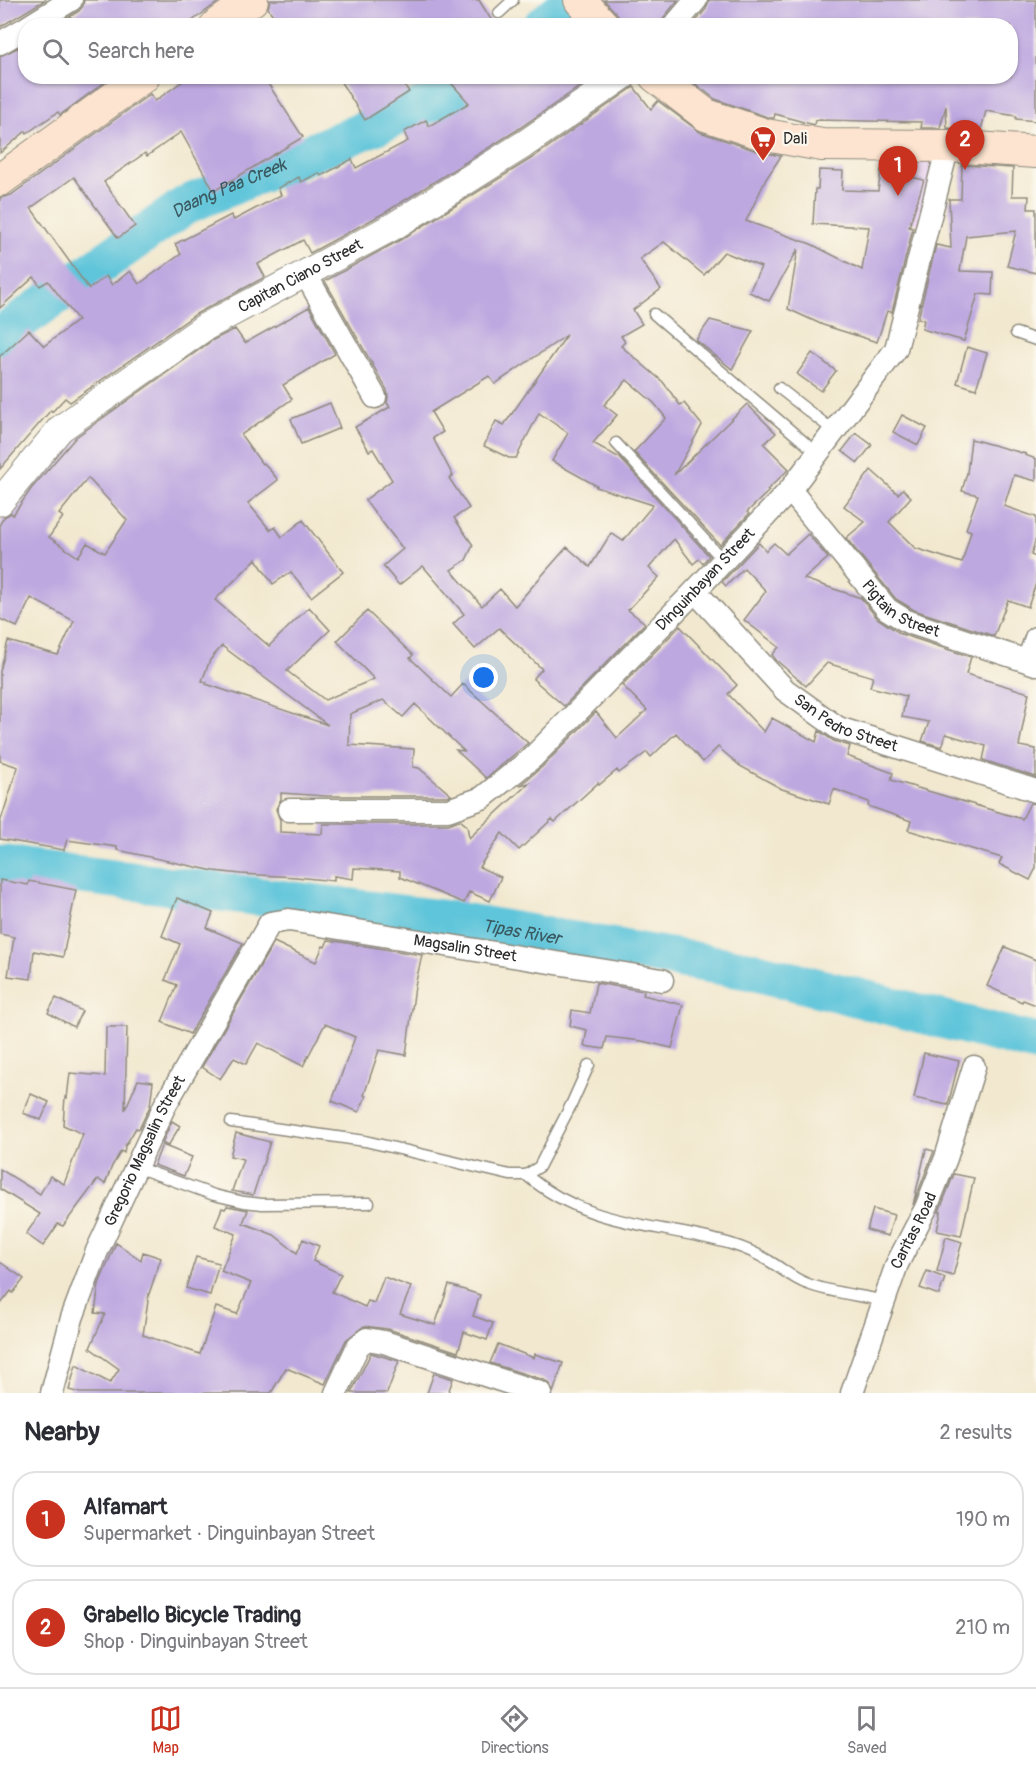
<!DOCTYPE html>
<html lang="en">
<head>
<meta charset="utf-8">
<style>
  body { margin:0; font-family:Pangolin,sans-serif; background:#f7f7f7; color:#2b2b33 }
  .you { position:absolute; left:484px; top:678px; width:21px; height:21px; margin:-15px; border:4px solid #fff; border-radius:50%; background:#1a73e8; box-shadow:0 0 0 9px #1a73e833 }
  .badge { display:grid; place-items:center; width:39px; height:39px; border-radius:50%; background:#c8321e; color:#fff; font-size:20px; font-weight:700 }
  .pin { position:absolute; translate:-50% -50px; filter:drop-shadow(0 2px 3px #0008) }
  .pin::after { content:''; position:absolute; top:32px; width:21px; height:18px; background:inherit; clip-path:polygon(0 0,100% 0,50% 100%) }
  .list { margin:0; padding:0; list-style:none }
  h2 { display:flex; justify-content:space-between; align-items:center; height:78px; margin:0; padding:0 24px; font-size:26px }
  h2 small { font-size:20px; font-weight:400; color:#7c7c81 }
  .list li { display:grid; grid-template-columns:39px 1fr auto; gap:18px; align-items:center; box-sizing:border-box; height:96px; margin:0 12px 12px; padding:0 12px; border:2px solid #e1e1e2; border-radius:24px }
  .list b { display:block; font-size:22px; white-space:nowrap }
  .list p { margin:0; font-size:20px; white-space:nowrap; color:#7c7c81 }
  .list em { font-size:20px; font-style:normal; color:#7c7c81 }
  .icon { flex:none; width:33px; height:33px; fill:none; stroke:currentColor; stroke-width:2; stroke-linecap:round; stroke-linejoin:round }
  .map { position:relative; flex:none; width:1036px; height:1393px; overflow:hidden }
  .search { position:absolute; background:#fff; box-shadow:0 2px 4px #0004; left:18px; right:18px; top:18px; height:66px; display:flex; align-items:center; gap:15px; box-sizing:border-box; padding:0 21px; border-radius:24px; color:#7c7c81; font-size:22px }
  .sheet { height:294px; background:#fff }
  nav { display:flex; justify-content:space-around; align-items:center; box-sizing:border-box; height:84px; border-top:2px solid #e1e1e2; background:#fff; font-size:16px; color:#7c7c81 }
  nav a { display:grid; justify-items:center; gap:3px }
  nav .on { color:#c8321e }
  .map>svg:first-child { display:block }
</style>
</head>
<body>
<div class="map">
<svg width="1036" height="1393" viewBox="0 0 1036 1393">
  <rect width="100%" height="100%" fill="#fbf7ec"/>
  <filter id="ink" filterUnits="userSpaceOnUse"><feTurbulence type="fractalNoise" baseFrequency=".0167" numOctaves="2"/><feDisplacementMap in="SourceGraphic" scale="12" xChannelSelector="R" yChannelSelector="G"/><feConvolveMatrix kernelMatrix="1 2 1 2 8 2 1 2 1" color-interpolation-filters="sRGB"/></filter>
  <filter id="wash" filterUnits="userSpaceOnUse"><feTurbulence type="fractalNoise" baseFrequency=".008" numOctaves="4" result="noise"/><feDisplacementMap in="SourceGraphic" scale="24" xChannelSelector="R" yChannelSelector="G"/><feGaussianBlur stdDeviation="1.35" result="paint"/><feColorMatrix in="noise" values="0 0 0 0 0 0 0 0 0 0 0 0 0 0 0 0 0 1.4 0 .05"/><feComposite in="paint" operator="in"/></filter>
  <g filter="url(#wash)">
    <rect width="100%" height="100%" fill="#f2e8cf"/>
    <polygon fill="#e8d2ee" points="881,160 940,163 922,225 873,214"/>
    <g fill="none" stroke-linecap="round" stroke-linejoin="round">
      <g stroke="#5ec5da" stroke-width="39">
        <polyline points="542,26 574,0"/>
        <path id="s1" d="M 0,335 L 186,205 L 463,89 L 478,76"/>
        <path id="s2" d="M 0,865 L 450,920 L 753,971 L 1036,1043"/>
      </g>
    </g>
    <g id="blocks">
      <g fill="#bea8e0" fill-rule="evenodd">
        <polygon points="0,0 45,0 0,27"/>
        <polygon points="84,0 221,0 185,26 55,26 79,11 83,6"/>
        <polygon points="270,0 479,0 495,26 280,26 268,8"/>
        <polygon points="604,0 678,0 664,17 661,26 623,26 617,14"/>
        <polygon points="709,0 1036,0 1036,121 1016,119 1016,116 986,111 981,130 947,128 946,106 940,128 921,128 922,122 815,120 814,125 775,114 774,118 770,118 715,99 685,76 1011,76 1011,26 692,26 706,9"/>
        <polygon points="26,44 26,76 113,76 60,115 58,112 27,133 26,131 0,153 0,56"/>
        <polygon points="190,76 263,76 303,137 214,191 181,132 147,156 145,153 104,182 135,226 118,238 74,177 31,208 89,289 106,276 112,285 130,271 139,284 181,254 175,244 231,215 234,220 281,195 278,188 299,177 301,182 319,173 321,176 352,159 356,168 408,141 404,132 426,120 429,126 469,103 445,76 595,76 514,132 386,212 310,253 303,240 258,264 265,277 196,314 70,402 65,398 52,412 51,410 0,469 0,356 29,330 44,346 78,320 48,281 40,286 34,277 0,308 0,198 11,195 150,94 155,101"/>
        <polygon points="337,76 399,76 409,92 365,120"/>
        <path d="M 634,87 L 651,109 L 658,101 L 700,132 L 760,152 L 781,156 L 766,179 L 746,221 L 811,244 L 862,270 L 869,227 L 813,224 L 815,189 L 818,189 L 819,170 L 843,171 L 842,190 L 878,191 L 881,170 L 924,180 L 909,227 L 913,228 L 892,312 L 887,311 L 877,342 L 823,325 L 788,309 L 798,249 L 769,301 L 749,292 L 761,267 L 724,252 L 704,275 L 664,242 L 640,259 L 661,289 L 633,310 L 642,324 L 621,336 L 625,342 L 621,346 L 663,382 L 680,405 L 684,403 L 702,425 L 674,475 L 747,404 L 776,433 L 764,444 L 789,469 L 767,490 L 769,491 L 747,512 L 749,514 L 720,545 L 634,452 L 666,418 L 654,403 L 627,380 L 604,405 L 617,415 L 593,443 L 620,458 L 709,556 L 703,563 L 699,559 L 693,564 L 674,539 L 649,568 L 659,577 L 628,610 L 645,623 L 564,706 L 533,679 L 542,669 L 499,628 L 475,649 L 453,624 L 464,614 L 423,566 L 399,585 L 383,566 L 403,549 L 365,500 L 392,480 L 373,449 L 369,451 L 355,427 L 390,407 L 387,403 L 388,397 L 387,390 L 325,281 L 402,239 L 532,158 ZM 567,335 L 504,425 L 496,421 L 484,446 L 509,458 L 516,458 L 539,413 L 568,433 L 552,461 L 597,486 L 596,487 L 653,505 L 623,541 L 611,533 L 590,567 L 567,547 L 515,606 L 500,589 L 482,606 L 451,570 L 466,560 L 473,545 L 454,518 L 469,508 L 449,478 L 453,476 L 433,438 L 443,432 L 431,412 L 489,376 L 495,384 Z"/>
        <polygon points="962,165 1013,168 1012,196 1029,196 1028,209 1036,209 1036,273 1007,266 1016,231 966,236 960,271 993,272 992,295 978,294 964,341 922,329 924,320 918,319 936,245 951,248 949,199 961,199"/>
        <path d="M 309,307 L 335,354 L 283,385 L 292,399 L 241,435 L 262,464 L 264,463 L 278,480 L 248,503 L 270,530 L 275,527 L 282,537 L 303,520 L 343,572 L 311,597 L 291,572 L 273,584 L 256,559 L 215,600 L 269,646 L 309,607 L 330,630 L 287,671 L 325,700 L 374,679 L 337,641 L 367,611 L 413,655 L 410,658 L 451,697 L 463,684 L 528,743 L 486,778 L 456,750 L 464,751 L 415,704 L 403,717 L 383,700 L 350,714 L 349,745 L 414,749 L 413,767 L 419,768 L 451,795 L 446,796 L 325,796 L 281,793 L 281,799 L 276,809 L 280,820 L 280,832 L 322,834 L 323,824 L 448,824 L 460,820 L 467,826 L 469,838 L 529,783 L 520,785 L 542,767 L 596,712 L 617,738 L 647,710 L 622,685 L 680,626 L 737,685 L 728,694 L 764,732 L 772,718 L 816,742 L 819,731 L 834,741 L 850,746 L 847,756 L 893,773 L 891,780 L 1022,819 L 1030,803 L 1036,804 L 1036,868 L 1030,880 L 999,864 L 1002,858 L 908,830 L 911,821 L 868,806 L 869,802 L 834,789 L 829,804 L 782,789 L 740,766 L 718,747 L 703,762 L 676,733 L 651,757 L 647,752 L 619,773 L 617,770 L 599,785 L 598,783 L 555,822 L 552,819 L 519,850 L 502,833 L 479,867 L 501,877 L 490,901 L 469,892 L 464,903 L 400,877 L 400,871 L 354,868 L 353,879 L 334,876 L 334,881 L 296,877 L 241,874 L 214,871 L 117,850 L 117,847 L 67,840 L 64,850 L 0,839 L 0,823 L 18,767 L 0,761 L 0,671 L 8,641 L 58,655 L 74,621 L 31,598 L 17,627 L 0,619 L 0,524 L 4,517 L 11,513 L 13,515 L 31,489 L 76,437 L 213,340 L 235,329 L 245,343 ZM 88,478 L 127,520 L 105,553 L 87,543 L 78,557 L 49,537 L 63,517 L 59,514 ZM 222,646 L 328,725 L 206,684 L 207,682 L 202,681 L 210,660 Z"/>
        <polygon points="710,320 753,331 732,369 696,340"/>
        <polygon points="967,347 987,353 976,389 957,383"/>
        <polygon points="812,353 836,371 821,391 797,374"/>
        <polygon points="330,403 340,428 301,444 291,419"/>
        <polygon points="902,415 927,428 918,445 893,432"/>
        <polygon points="856,433 872,445 858,463 842,451"/>
        <polygon points="971,439 1026,454 1025,455 1036,459 1036,481 1014,475 1004,506 1036,517 1036,538 1031,555 1036,557 1036,583 1028,607 1008,600 994,636 914,610 896,599 846,538 865,522 844,506 871,470 898,494 903,489 911,497 889,522 915,548 962,563 971,531 966,529 978,495 962,491 967,473"/>
        <polygon points="808,534 828,558 804,579 861,598 877,618 901,634 971,657 966,674 1029,693 1019,746 1036,749 1036,777 983,760 986,746 946,734 942,747 922,741 929,722 902,717 906,696 870,687 873,677 827,663 806,686 776,660 772,655 779,647 744,620 766,591 744,568 726,586 722,582 759,543 766,551 774,543 786,554"/>
        <polygon points="0,880 28,885 29,881 76,890 63,957 34,951 31,979 8,976 14,937 0,934"/>
        <polygon points="177,898 213,913 207,928 243,943 190,1034 162,1022 177,985 165,980 180,944 162,936"/>
        <polygon points="328,940 422,955 415,986 406,1055 379,1050 364,1095 366,1096 359,1112 332,1101 355,1037 325,1024 303,1066 258,1043 246,1064 234,1058 220,1079 202,1067 274,942 316,962 323,946 325,947"/>
        <polygon points="1005,947 1036,960 1036,1005 1023,1000 1022,1002 987,986"/>
        <polygon points="596,983 644,991 643,995 683,1005 672,1048 642,1041 607,1037 604,1049 584,1046 587,1030 570,1026 572,1010 590,1013"/>
        <polygon points="56,998 82,1011 74,1027 48,1013"/>
        <polygon points="106,1027 127,1027 125,1110 138,1080 153,1082 150,1106 139,1129 136,1128 125,1146 124,1153 121,1151 112,1166 105,1184 98,1179 63,1226 58,1224 43,1246 26,1234 40,1214 0,1189 0,1169 40,1194 50,1176 64,1184 83,1134 63,1125 65,1097 67,1098 70,1073 105,1076"/>
        <polygon points="924,1053 959,1061 948,1105 914,1098"/>
        <polygon points="31,1094 49,1102 41,1120 23,1113"/>
        <polygon points="172,1121 180,1126 168,1146 162,1143"/>
        <polygon points="236,1133 270,1142 253,1195 232,1191 243,1159 230,1156"/>
        <polygon points="162,1145 192,1157 184,1176 154,1165"/>
        <polygon points="926,1149 934,1151 913,1205"/>
        <polygon points="954,1174 974,1178 961,1236 937,1231 941,1212 939,1212"/>
        <polygon points="227,1206 248,1210 243,1223 274,1235 297,1253 303,1239 319,1246 313,1261 341,1274 332,1292 365,1307 368,1301 374,1303 384,1277 411,1287 400,1314 435,1325 449,1285 480,1295 473,1316 493,1323 487,1340 464,1332 458,1352 388,1329 364,1326 346,1340 325,1384 286,1368 271,1393 80,1393 69,1390 76,1365 110,1383 119,1369 90,1348 105,1314 95,1313 99,1284 116,1243 141,1260 143,1252 161,1258 149,1294 143,1335 200,1354 216,1307 237,1314 251,1283 221,1271 236,1234 215,1226 222,1208 225,1209"/>
        <polygon points="873,1209 894,1215 888,1236 867,1230"/>
        <polygon points="946,1237 962,1242 953,1276 937,1271"/>
        <polygon points="196,1257 219,1263 210,1295 186,1288"/>
        <polygon points="0,1262 24,1279 13,1293 11,1291 0,1305"/>
        <polygon points="927,1271 945,1278 939,1295 920,1288"/>
        <polygon points="498,1344 534,1358 535,1354 563,1363 553,1393 550,1384 544,1380 490,1363"/>
        <polygon points="371,1353 399,1361 387,1393 351,1393"/>
        <polygon points="434,1373 453,1379 448,1393 427,1393"/>
      </g>
    </g>
  </g>
  <g filter="url(#ink)">
    <use href="#blocks" fill-opacity="0" stroke="#8e8a7d" stroke-width="1.5"/>
    <g fill="none" stroke-linecap="round" stroke-linejoin="round">
      <g stroke="#8e8a7d" stroke-width="13">
        <g id="service">
          <polyline points="499,13 513,0"/>
          <polyline points="654,314 817,453"/>
          <polyline points="1016,333 1036,340"/>
          <polyline points="779,388 834,431"/>
          <polyline points="616,443 723,560"/>
          <polyline points="231,1122 365,1141 510,1175 526,1175 539,1167 572,1103 589,1065"/>
          <polyline points="136,1167 214,1195 244,1202 262,1204 369,1203"/>
          <path d="M 526,1175 C 590,1228 657,1223 731,1244 C 744,1248 758,1254 769,1261 C 783,1269 793,1279 808,1284 C 832,1293 859,1295 884,1301"/>
        </g>
      </g>
      <g stroke="#8e8a7d" stroke-width="25">
        <g id="minor">
          <polyline points="29,26 71,0"/>
          <polyline points="674,26 696,0"/>
          <polyline points="0,43 26,28"/>
          <polyline points="305,273 375,397"/>
          <path id="s3" d="M 790,490 L 887,609 L 908,622 L 1036,664"/>
          <path id="s4" d="M 695,591 L 785,690 L 838,728 L 1036,791"/>
          <polyline points="1028,661 1036,638"/>
          <path id="s5" d="M 289,810 L 448,810 L 482,798 L 532,758 L 695,591 L 790,490 L 896,349 L 948,146"/>
          <path id="s6" d="M 52,1393 L 72,1318 L 97,1251 L 165,1105 L 270,923 L 289,920 L 662,980"/>
          <polyline points="336,1393 358,1346 367,1339 384,1342 540,1393"/>
          <path id="s7" d="M 852,1393 L 897,1264 L 926,1208 L 946,1158 L 974,1067"/>
        </g>
      </g>
      <g stroke="#8e8a7d" stroke-width="29">
        <g id="tertiary">
          <path id="s8" d="M 0,502 L 60,429 L 205,327 L 394,226 L 523,145 L 623,76"/>
        </g>
      </g>
      <g stroke="#8e8a7d" stroke-width="34">
        <g id="secondary">
          <polyline points="580,0 604,26"/>
          <polyline points="216,26 252,0"/>
          <polyline points="655,76 706,115 766,135 822,145 948,146 1036,152"/>
          <polyline points="0,180 144,76"/>
        </g>
      </g>
      <use href="#service" stroke="#fff" stroke-width="10"/>
      <use href="#minor" stroke="#fff" stroke-width="22"/>
      <use href="#tertiary" stroke="#fff" stroke-width="27"/>
      <use href="#secondary" stroke="#fde4d0" stroke-width="32"/>
    </g>
  </g>
  <defs>
    <g id="supermarket-pin" transform="scale(1.35)"><path d="M0 17L-7.5 6A9.5 9.5 0 1 1 7.5 6Z" fill="#c8321e" stroke="#fbf7ec"/><path d="M-6-5.5h2.5l.6 2H6L4.5 2H-2.5L-4.4-4H-6ZM-1.5 3.2a1.3 1.3 0 1 0 .1 0ZM3 3.2a1.3 1.3 0 1 0 .1 0Z" fill="#fff"/></g>
  </defs>
  <g fill-rule="evenodd">
    <use href="#supermarket-pin" x="763" y="139"/>
  </g>
  <g text-anchor="middle" dominant-baseline="central" stroke-width="4.5" stroke-linejoin="round" paint-order="stroke">
    <g font-size="16" fill="#2b2b2b" stroke="#fbf7ec" text-anchor="start">
      <text x="783" y="139">Dali</text>
    </g>
    <g font-size="16" fill="#2b2b2b" stroke="#fbf7ec">
      <text stroke="none"><textPath href="#s8" startOffset="380">Capitan Ciano Street</textPath></text>
      <text stroke="none"><textPath href="#s5" startOffset="508">Dinguinbayan Street</textPath></text>
      <text stroke="none"><textPath href="#s3" startOffset="165">Pigtain Street</textPath></text>
      <text stroke="none"><textPath href="#s4" startOffset="204">San Pedro Street</textPath></text>
      <text stroke="none"><textPath href="#s6" startOffset="718">Magsalin Street</textPath></text>
      <text stroke="none"><textPath href="#s6" startOffset="260">Gregorio Magsalin Street</textPath></text>
      <text stroke="none"><textPath href="#s7" startOffset="174">Caritas Road</textPath></text>
    </g>
    <g font-size="18" font-style="italic" fill="#3a5960" stroke="#fbf7ec">
      <text stroke="none"><textPath href="#s1" startOffset="273">Daang Paa Creek</textPath></text>
      <text stroke="none"><textPath href="#s2" startOffset="526">Tipas River</textPath></text>
    </g>
  </g>
</svg>
<div class="you"></div>
<div class="pin badge" style="left:898px;top:196px">1</div>
<div class="pin badge" style="left:965px;top:170px">2</div>
<div class="search"><svg class="icon" aria-label="search" viewBox="0 0 24 24"><circle cx="10" cy="10" r="6"/><path d="M15 15l6 6"/></svg>Search here</div>
</div>
<section class="sheet">
<h2>Nearby<small>2 results</small></h2>
<ul class="list">
<li><span class="badge">1</span><div><b>Alfamart</b><p>Supermarket · Dinguinbayan Street</p></div><em>190 m</em></li>
<li><span class="badge">2</span><div><b>Grabello Bicycle Trading</b><p>Shop · Dinguinbayan Street</p></div><em>210 m</em></li>
</ul>
</section>
<nav>
<a class="on"><svg class="icon" aria-label="map" viewBox="0 0 24 24"><path d="M3 6l6-2 6 2 6-2v14l-6 2-6-2-6 2zM9 4v14M15 6v14"/></svg>Map</a>
<a><svg class="icon" aria-label="directions" viewBox="0 0 24 24"><path d="M12 3l9 9-9 9-9-9zM9 14v-3h6M13 9l2 2-2 2"/></svg>Directions</a>
<a><svg class="icon" aria-label="saved" viewBox="0 0 24 24"><path d="M7 4h10v16l-5-4-5 4z"/></svg>Saved</a>
</nav>
</body>
</html>
